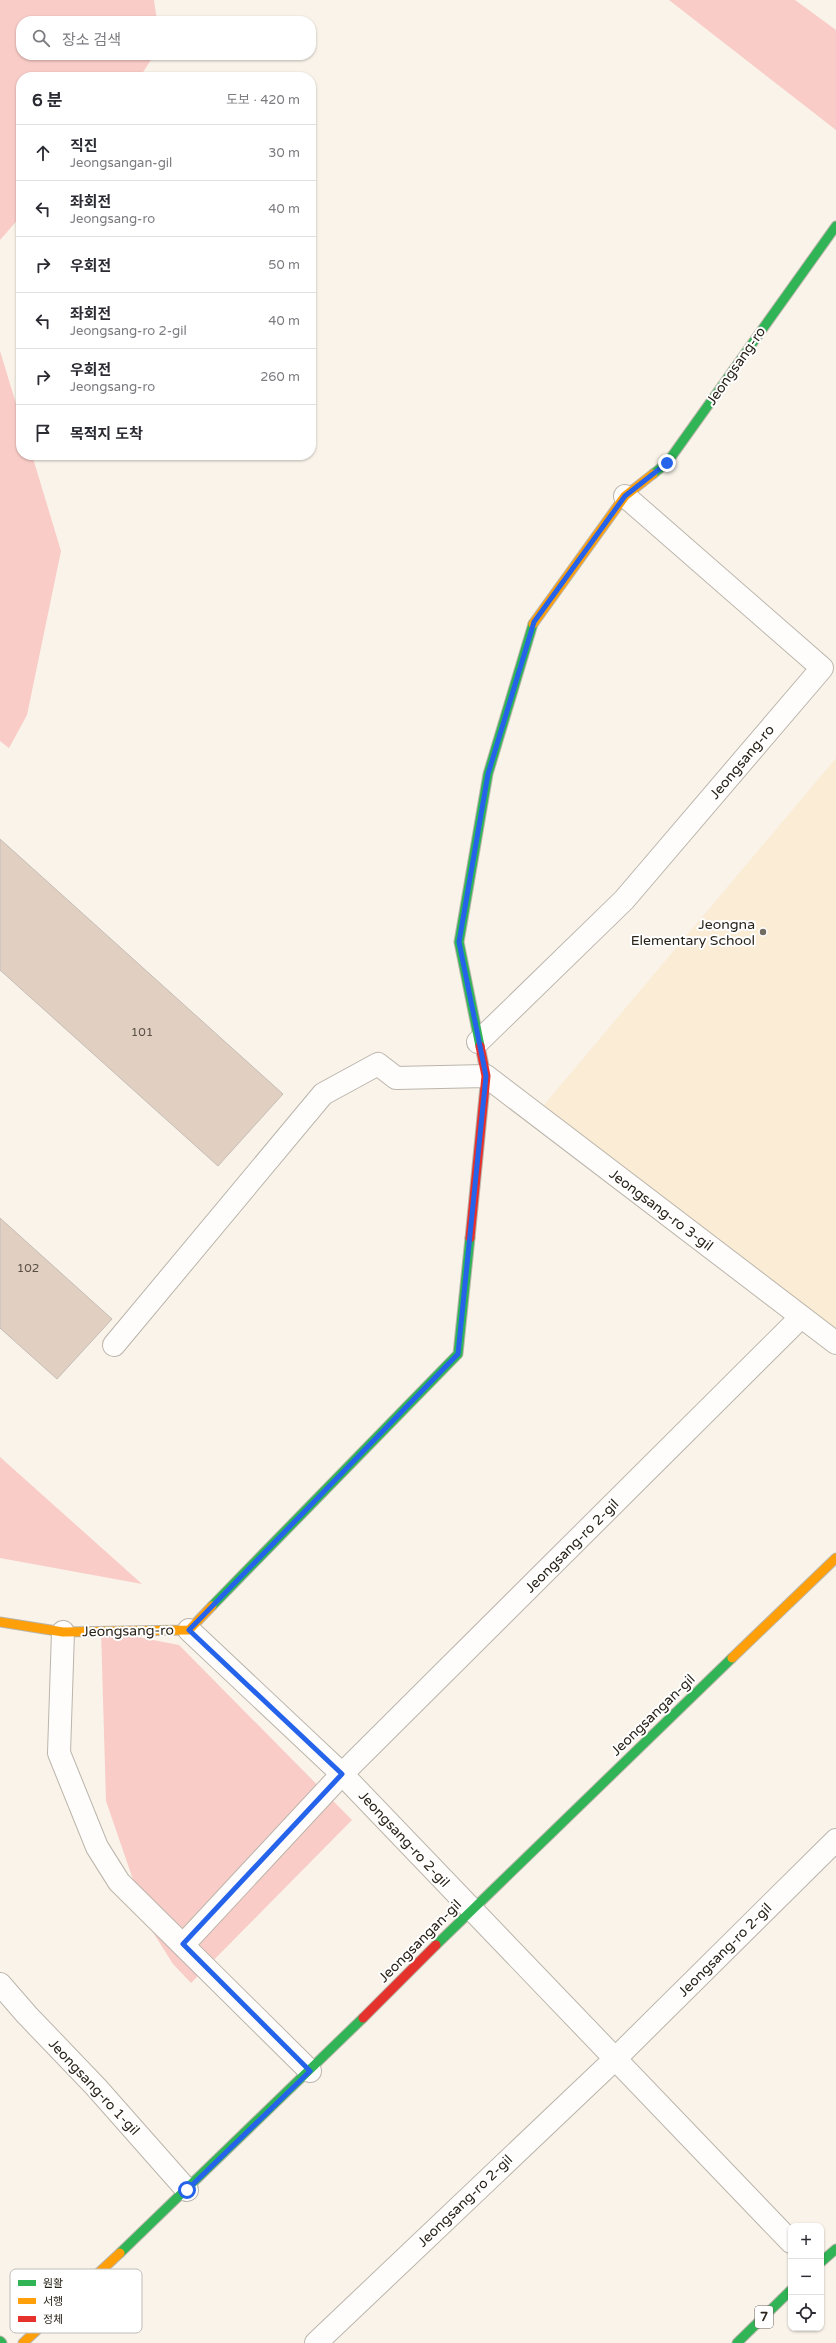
<!DOCTYPE html>
<html lang="ko">
<head>
<meta charset="utf-8">
<style>
  body { margin:0; font-family:"Varela Round","Noto Sans KR",sans-serif; background:#f2f2f3; color:#2b2b33 }
  .controls { position:absolute; right:12px; bottom:12px; display:grid; overflow:hidden; border-radius:8px; box-shadow:0 1px 3px #0004 }
  .controls button { width:36px; height:36px; display:grid; place-items:center; padding:0; border:0; border-bottom:1px solid #e1e1e2; background:#fff; color:#2b2b33; font:20px sans-serif }
  .stop { position:absolute; width:12px; height:12px; margin:-9px; border:3px solid #2563eb; border-radius:50%; background:#fff }
  .stop.end { background:#2563eb; border-color:#fff; box-shadow:0 1px 4px #0008 }
  .list { margin:0; padding:0; list-style:none }
  h2 { display:flex; justify-content:space-between; align-items:center; height:52px; margin:0; padding:0 16px; font-size:17px }
  h2 small { font-size:13px; font-weight:400; color:#7c7c81 }
  .list li { display:grid; grid-template-columns:26px 1fr auto; gap:12px; align-items:center; box-sizing:border-box; height:56px; padding:0 16px; border-top:1px solid #e1e1e2 }
  .list b { display:block; font-size:15px; white-space:nowrap }
  .list p { margin:0; font-size:13px; white-space:nowrap; color:#7c7c81 }
  .list em { font-size:13px; font-style:normal; color:#7c7c81 }
  .icon { flex:none; width:22px; height:22px; fill:none; stroke:currentColor; stroke-width:2; stroke-linecap:round; stroke-linejoin:round }
  .map { position:relative; flex:none; width:836px; height:2343px; overflow:hidden }
  .search { position:absolute; background:#fff; box-shadow:0 1px 3px #0004; left:16px; top:16px; width:300px; height:44px; display:flex; align-items:center; gap:10px; box-sizing:border-box; padding:0 14px; border-radius:16px; color:#7c7c81; font-size:15px }
  .panel { position:absolute; background:#fff; box-shadow:0 1px 3px #0004; left:16px; top:72px; width:300px; height:388px; border-radius:16px }
  .map>svg:first-child { display:block }
</style>
</head>
<body>
<div class="map">
<svg width="836" height="2343" viewBox="0 0 836 2343">
  <rect width="100%" height="100%" fill="#f9f3e9"/>
  <polygon fill="#fbecd5" points="836,758 836,1332 543,1106"/>
  <g fill="#f9ccc7">
    <polygon points="0,0 154,0 157,21 21,21 21,55 154,55 140,77 21,77 21,216 0,240"/>
    <polygon points="669,0 795,0 836,30 836,130"/>
    <polygon points="0,351 21,420 21,455 32,455 61,551 27,715 9,748 0,741"/>
    <polygon points="0,1457 142,1584 0,1558"/>
    <polygon points="101,1630 179,1645 352,1820 191,1983 173,1964 149,1926 106,1801"/>
  </g>
  <g fill="#e1cfc2" stroke="#c5bdb5">
    <polygon points="0,839 283,1094 218,1166 0,970"/>
    <polygon points="0,1218 112,1319 57,1379 0,1328"/>
  </g>
  <g fill="none" stroke-linecap="round" stroke-linejoin="round">
    <g stroke="#bbb5ab" stroke-width="24">
      <g id="street">
        <polyline points="478,1042 624,900 822,668 625,496"/>
        <polyline points="114,1345 323,1094 378,1064 396,1078 486,1076 836,1343"/>
        <polyline points="189,1630 342,1774 791,2242"/>
        <polyline points="63,1632 59,1753 97,1847 119,1882 310,2071"/>
        <polyline points="183,1945 342,1774 801,1317"/>
        <polyline points="0,1984 27,2015 96,2087 187,2190"/>
        <polyline points="316,2343 615,2059 836,1840"/>
      </g>
    </g>
    <g stroke="#bbb5ab" stroke-width="11">
      <g id="fast">
        <polyline points="653,474 667,463 836,226"/>
        <polyline points="480,1046 459,942 488,774 533,624"/>
        <polyline points="212,1606 458,1354 470,1238"/>
        <polyline points="436,1945 732,1658"/>
        <polyline points="120,2253 363,2018"/>
        <polyline points="821,2262 836,2249"/>
        <polyline points="0,2341 2,2343"/>
        <polyline points="737,2343 791,2290"/>
      </g>
    </g>
    <g stroke="#bbb5ab" stroke-width="11">
      <g id="slow">
        <polyline points="533,624 625,496 653,474"/>
        <polyline points="0,1622 63,1632 189,1630 212,1606"/>
        <polyline points="732,1658 836,1558"/>
        <polyline points="23,2343 120,2253"/>
      </g>
    </g>
    <g stroke="#bbb5ab" stroke-width="11">
      <g id="jam">
        <polyline points="470,1238 486,1076 480,1046"/>
        <polyline points="363,2018 436,1945"/>
      </g>
    </g>
    <use href="#street" stroke="#fefdfc" stroke-width="22"/>
    <use href="#fast" stroke="#30b455" stroke-width="9"/>
    <use href="#slow" stroke="#ff9f0a" stroke-width="9"/>
    <use href="#jam" stroke="#e5322d" stroke-width="9"/>
  </g>
  <g fill="none" stroke-linecap="round" stroke-linejoin="round">
    <polyline stroke="#2563eb" stroke-width="5" points="187,2190 310,2071 183,1944 342,1774 189,1630 458,1354 486,1076 459,942 488,774 534,622 625,496 667,463"/>
  </g>
  <circle fill="#726c62" stroke="#fff" stroke-width="1.5" cx="763" cy="932" r="4"/>
  <g text-anchor="middle" dominant-baseline="central" stroke-width="4" stroke-linejoin="round" paint-order="stroke">
    <g font-size="12" fill="#584e43">
      <text x="142" y="1032">101</text>
      <text x="28" y="1268">102</text>
    </g>
    <rect fill="#fff" stroke="#6a655e" stroke-width="1" x="755" y="2306" width="18" height="22" rx="3"/>
    <g font-size="13" font-weight="bold" fill="#2a2319">
      <text x="764" y="2317">7</text>
    </g>
    <g font-size="14" fill="#2a2319" stroke="#fff">
      <text transform="translate(736 366) rotate(-55)">Jeongsang-ro</text>
      <text transform="translate(742 762) rotate(-50)">Jeongsang-ro</text>
      <text transform="translate(661 1210) rotate(37)">Jeongsang-ro 3-gil</text>
      <text transform="translate(572 1546) rotate(-45)">Jeongsang-ro 2-gil</text>
      <text transform="translate(128 1631) rotate(-1)">Jeongsang-ro</text>
      <text transform="translate(653 1715) rotate(-44)">Jeongsangan-gil</text>
      <text transform="translate(404 1839) rotate(47)">Jeongsang-ro 2-gil</text>
      <text transform="translate(420 1941) rotate(-45)">Jeongsangan-gil</text>
      <text transform="translate(725 1950) rotate(-45)">Jeongsang-ro 2-gil</text>
      <text transform="translate(94 2087) rotate(47)">Jeongsang-ro 1-gil</text>
      <text transform="translate(465 2201) rotate(-44)">Jeongsang-ro 2-gil</text>
    </g>
    <g font-size="14" fill="#2a2319" stroke="#fff" text-anchor="end">
      <text x="755" y="924">Jeongna<tspan x="755" dy="16">Elementary School</tspan></text>
    </g>
  </g>
  <rect x="10" y="2269" width="132" height="64" rx="6" fill="#fff" stroke="#bfbdba" stroke-width="1"/>
  <rect x="18" y="2280" width="18" height="6" fill="#30b455"/>
  <rect x="18" y="2298" width="18" height="6" fill="#ff9f0a"/>
  <rect x="18" y="2316" width="18" height="6" fill="#e5322d"/>
  <g font-size="11" fill="#2a2319">
    <text x="43" y="2287">원활</text>
    <text x="43" y="2305">서행</text>
    <text x="43" y="2323">정체</text>
  </g>
</svg>
<div class="controls">
<button>+</button>
<button>−</button>
<button><svg class="icon" aria-label="locate" viewBox="0 0 24 24"><circle cx="12" cy="12" r="6"/><path d="M12 2v4M12 18v4M2 12h4M18 12h4"/></svg></button>
</div>
<div class="stop" style="left:187px;top:2190px"></div>
<div class="stop end" style="left:667px;top:463px"></div>
<div class="search"><svg class="icon" aria-label="search" viewBox="0 0 24 24"><circle cx="10" cy="10" r="6"/><path d="M15 15l6 6"/></svg>장소 검색</div>
<section class="panel">
<h2>6 분<small>도보 · 420 m</small></h2>
<ul class="list">
<li><svg class="icon" aria-label="ahead" viewBox="0 0 24 24"><path d="M12 20V5M6 11l6-6 6 6"/></svg><div><b>직진</b><p>Jeongsangan-gil</p></div><em>30 m</em></li>
<li><svg class="icon" aria-label="left" viewBox="0 0 24 24"><path d="M17 20v-9H6M10 6l-5 5 5 5"/></svg><div><b>좌회전</b><p>Jeongsang-ro</p></div><em>40 m</em></li>
<li><svg class="icon" aria-label="right" viewBox="0 0 24 24"><path d="M7 20v-9h11M14 6l5 5-5 5"/></svg><div><b>우회전</b></div><em>50 m</em></li>
<li><svg class="icon" aria-label="left" viewBox="0 0 24 24"><path d="M17 20v-9H6M10 6l-5 5 5 5"/></svg><div><b>좌회전</b><p>Jeongsang-ro 2-gil</p></div><em>40 m</em></li>
<li><svg class="icon" aria-label="right" viewBox="0 0 24 24"><path d="M7 20v-9h11M14 6l5 5-5 5"/></svg><div><b>우회전</b><p>Jeongsang-ro</p></div><em>260 m</em></li>
<li><svg class="icon" aria-label="arrive" viewBox="0 0 24 24"><path d="M6 21V4h12l-3 4 3 4H6"/></svg><div><b>목적지 도착</b></div></li>
</ul>
</section>
</div>
</body>
</html>
